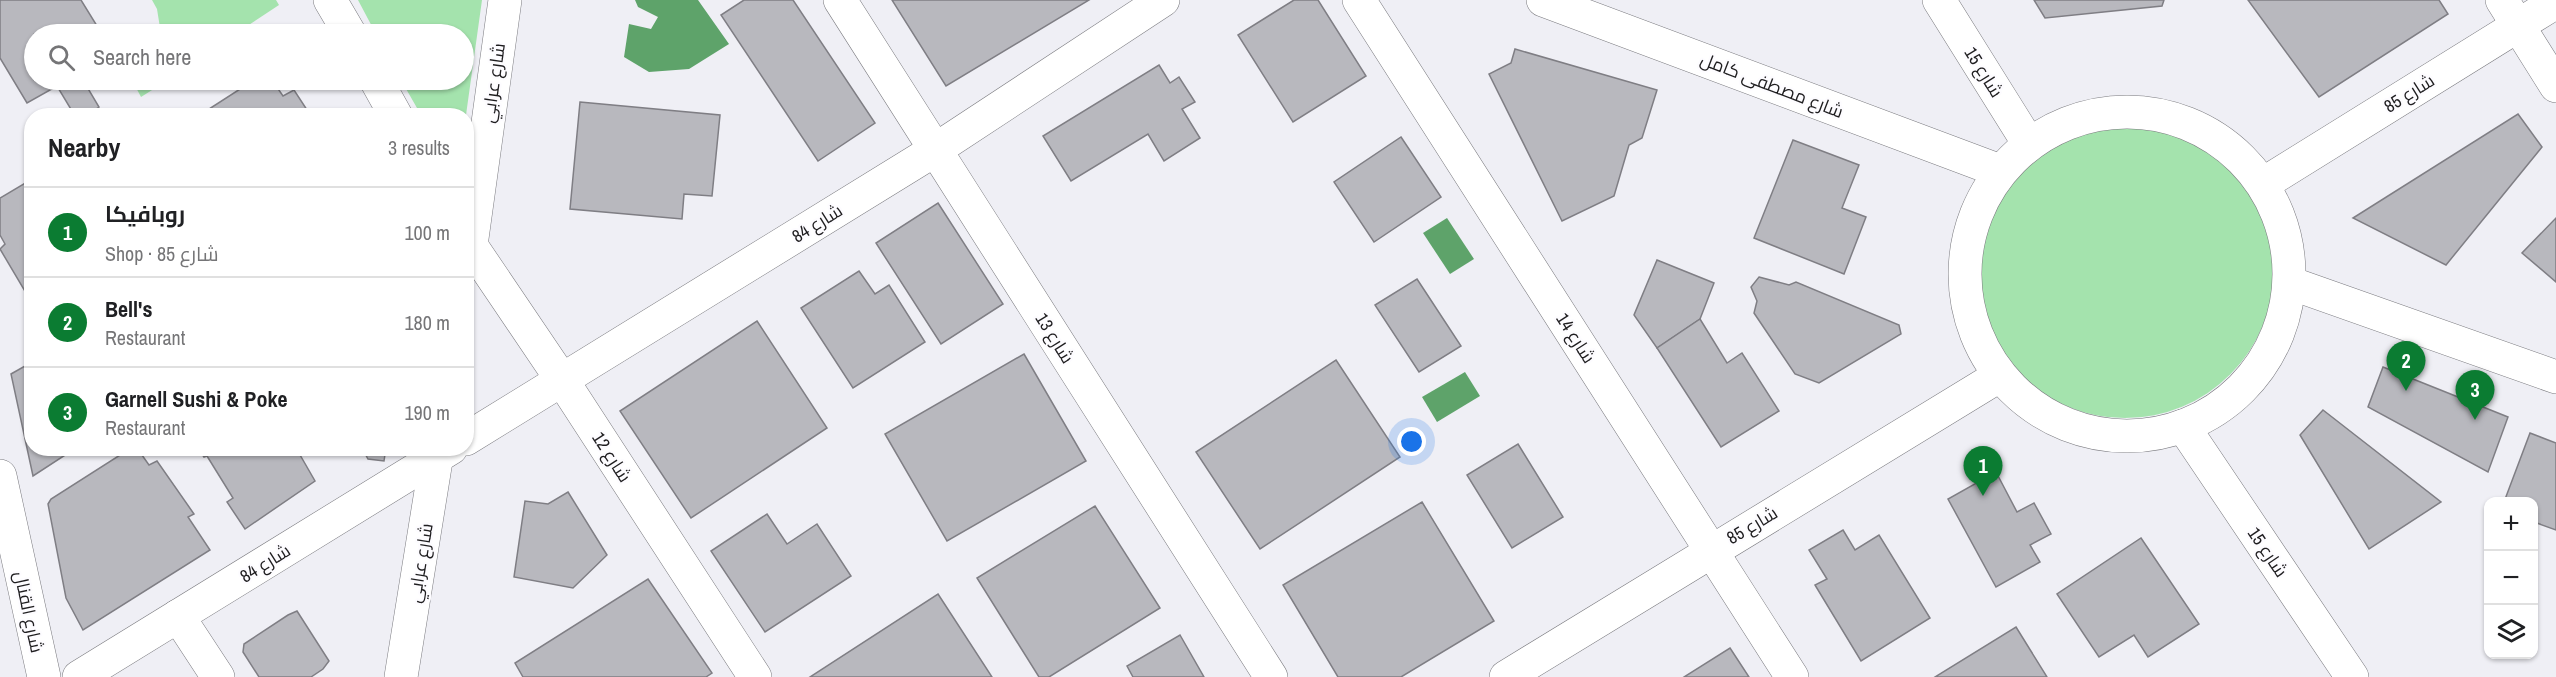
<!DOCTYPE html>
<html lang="en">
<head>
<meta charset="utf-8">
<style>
  body { margin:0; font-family:"Archivo Narrow",Cairo,sans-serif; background:#f6f6f6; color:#202124 }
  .controls { position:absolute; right:18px; bottom:18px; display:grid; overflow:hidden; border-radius:12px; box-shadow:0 2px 4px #0004 }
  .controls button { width:54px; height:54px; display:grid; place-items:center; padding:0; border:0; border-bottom:2px solid #e0e0e0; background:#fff; color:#202124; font:30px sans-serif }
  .you { position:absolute; left:1412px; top:442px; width:21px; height:21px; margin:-15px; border:4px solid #fff; border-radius:50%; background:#1a73e8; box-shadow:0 0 0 9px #1a73e833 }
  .badge { display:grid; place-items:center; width:39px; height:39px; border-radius:50%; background:#0b7c32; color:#fff; font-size:20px; font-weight:700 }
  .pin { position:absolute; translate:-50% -50px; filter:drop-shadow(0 2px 3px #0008) }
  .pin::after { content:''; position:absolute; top:32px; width:21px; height:18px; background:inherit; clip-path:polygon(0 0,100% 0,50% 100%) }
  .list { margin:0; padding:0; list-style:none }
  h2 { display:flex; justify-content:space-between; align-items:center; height:78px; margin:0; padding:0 24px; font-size:26px }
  h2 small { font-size:20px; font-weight:400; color:#757577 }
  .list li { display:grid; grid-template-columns:39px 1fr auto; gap:18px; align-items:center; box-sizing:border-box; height:90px; padding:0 24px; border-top:2px solid #e0e0e0 }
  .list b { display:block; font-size:22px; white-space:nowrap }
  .list p { margin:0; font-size:20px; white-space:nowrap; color:#757577 }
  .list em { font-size:20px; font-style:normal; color:#757577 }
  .icon { flex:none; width:33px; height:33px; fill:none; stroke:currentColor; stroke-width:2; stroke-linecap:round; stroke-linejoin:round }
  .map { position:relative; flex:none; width:2556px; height:677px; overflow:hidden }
  .search { position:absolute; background:#fff; box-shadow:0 2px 4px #0004; left:24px; top:24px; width:450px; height:66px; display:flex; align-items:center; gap:15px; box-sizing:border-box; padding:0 21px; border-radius:33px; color:#757577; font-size:22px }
  .panel { position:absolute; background:#fff; box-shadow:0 2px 4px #0004; left:24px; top:108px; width:450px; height:348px; border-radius:24px }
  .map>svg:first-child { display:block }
</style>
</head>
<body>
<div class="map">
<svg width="2556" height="677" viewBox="0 0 2556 677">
  <rect width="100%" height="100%" fill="#efeff5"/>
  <g fill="#a4e3ad">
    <polygon points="152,0 276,0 279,5 235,34 161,34 157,9"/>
    <polygon points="358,0 482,0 466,115 421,115 401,80 464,80 464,34 376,34"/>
    <polygon points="132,80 168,80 141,97"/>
    <circle cx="2125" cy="269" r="149"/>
  </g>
  <g fill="#5ea36a">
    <polygon points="635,0 698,0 729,44 689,69 649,72 624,57 629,24 651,29 658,17 638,7"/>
    <polygon points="1447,218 1474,259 1450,274 1423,233"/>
    <polygon points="1465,372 1480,396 1437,422 1422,397"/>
  </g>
  <g fill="#b8b8be" stroke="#7f7e84" stroke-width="1.5">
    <polygon points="0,0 81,0 102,34 34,34 34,80 83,80 99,107 86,116 75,116 57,86 27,103 0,58"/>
    <polygon points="744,0 793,0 875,123 818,161 721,15"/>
    <polygon points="892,0 1089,0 946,86"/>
    <polygon points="1294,0 1318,0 1366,76 1293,122 1238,35"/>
    <polygon points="2034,0 2164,0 2162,6 2045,18"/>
    <polygon points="2248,0 2439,0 2448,14 2319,97"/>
    <polygon points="1515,49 1657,90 1642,138 1629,145 1614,196 1562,221 1489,74 1511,63"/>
    <polygon points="1159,65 1170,83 1179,77 1195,102 1182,109 1200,138 1164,161 1148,134 1071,181 1043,136"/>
    <polygon points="254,80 272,80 283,96 294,90 311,116 213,116 209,109"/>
    <polygon points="580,102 720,115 712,196 684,194 682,219 570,209"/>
    <polygon points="2518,114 2542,147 2446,265 2353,218"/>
    <polygon points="1401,137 1441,197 1374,242 1334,182"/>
    <polygon points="1793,140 1859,165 1842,208 1866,217 1844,274 1754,238"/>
    <polygon points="32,179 32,289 26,293 0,249 5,244 0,235 0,198"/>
    <polygon points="938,203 1003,304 941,344 876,243"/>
    <polygon points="2556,218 2556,282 2522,253"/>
    <polygon points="1657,260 1714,283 1700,319 1657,348 1634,315"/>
    <polygon points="859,271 875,294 889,285 925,342 853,388 801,308"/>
    <polygon points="1759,277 1789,285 1796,282 1899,325 1901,334 1819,383 1795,374 1754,313 1757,301 1751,287"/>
    <polygon points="1417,279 1461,346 1419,372 1375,305"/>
    <polygon points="1700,319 1727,363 1742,353 1779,411 1721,447 1657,348"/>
    <polygon points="757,321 827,428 691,518 620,411"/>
    <polygon points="1024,354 1086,461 947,541 885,434"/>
    <polygon points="1336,360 1400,457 1260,549 1196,452"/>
    <polygon points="32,362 32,448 76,448 33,476 11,374"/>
    <polygon points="2383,367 2508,417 2488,472 2368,407"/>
    <polygon points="2323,410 2441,502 2369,549 2300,435"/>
    <polygon points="2530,433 2556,443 2556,530 2534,522 2534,502 2504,502"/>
    <polygon points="1518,444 1563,517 1512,548 1467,475"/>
    <polygon points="131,448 137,448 149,465 157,461 194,514 188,517 210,550 83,630 66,598 48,504 51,499"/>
    <polygon points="198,448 296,448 315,481 245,529 227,502 233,498 207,456 204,457"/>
    <polygon points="362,448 386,448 384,461 368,459"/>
    <polygon points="1996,472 2017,512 2034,503 2051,534 2030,545 2040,562 1996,587 1948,499"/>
    <polygon points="568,492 607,555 573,588 514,577 525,501 548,504"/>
    <polygon points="1422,502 1494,621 1401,677 1338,677 1283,585"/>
    <polygon points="1095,506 1160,608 1049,677 1039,677 977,578"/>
    <polygon points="767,514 787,544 817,524 851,576 765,632 711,551"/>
    <polygon points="1843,530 1855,550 1879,535 1930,618 1861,661 1815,585 1827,579 1809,550"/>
    <polygon points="2141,538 2199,624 2148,657 2134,635 2099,657 2057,594"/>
    <polygon points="648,579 712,673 706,677 523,677 515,663"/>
    <polygon points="938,594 992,677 810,677"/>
    <polygon points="297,611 329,661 323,669 311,677 259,677 243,652 244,644 288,615"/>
    <polygon points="2016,627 2047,677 1935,677"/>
    <polygon points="1180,635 1204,677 1133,677 1127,666"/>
    <polygon points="1730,648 1749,677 1684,677"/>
  </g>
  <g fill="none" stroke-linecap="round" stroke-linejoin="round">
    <g stroke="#7a7a7f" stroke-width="34">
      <g id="minor">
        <polyline points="330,0 350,34"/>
        <polyline points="840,0 1271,677"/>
        <polyline points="1359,0 1792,677"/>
        <polyline points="1543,0 2000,171"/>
        <polyline points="1939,0 2029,144"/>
        <polyline points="2502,0 2556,86"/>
        <polyline points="376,80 396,116"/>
        <circle cx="2127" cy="274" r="162"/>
        <polyline points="2263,184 2556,2"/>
        <polyline points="466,238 562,380 755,677"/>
        <polyline points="469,260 505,0"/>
        <polyline points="2290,283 2556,377"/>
        <polyline points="2183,426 2352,677"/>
        <polyline points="466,439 935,150 1163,0"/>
        <polyline points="0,476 44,677"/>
        <polyline points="178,616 218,677"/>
        <polyline points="79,677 451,448"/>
        <polyline points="401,677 438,448"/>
        <polyline points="1506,677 1999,376"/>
      </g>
    </g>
    <use href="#minor" stroke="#fff" stroke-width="33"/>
  </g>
  <g text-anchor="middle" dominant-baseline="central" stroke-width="4.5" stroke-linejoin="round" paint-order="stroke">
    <g font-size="18" fill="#1e1d1f" stroke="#fdfcff">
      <text transform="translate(1984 72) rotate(58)">شارع 15</text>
      <text transform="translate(493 83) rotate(-82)">شارع عرابي</text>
      <text transform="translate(1772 85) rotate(21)">شارع مصطفى كامل</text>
      <text transform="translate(2409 93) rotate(-32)">شارع 85</text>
      <text transform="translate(817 223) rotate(-32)">شارع 84</text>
      <text transform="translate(1055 338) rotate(58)">شارع 13</text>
      <text transform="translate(1576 338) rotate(57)">شارع 14</text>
      <text transform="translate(612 457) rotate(57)">شارع 12</text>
      <text transform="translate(1752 525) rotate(-31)">شارع 85</text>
      <text transform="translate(2268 552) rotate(56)">شارع 15</text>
      <text transform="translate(265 563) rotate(-32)">شارع 84</text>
      <text transform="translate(420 563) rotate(-81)">شارع عرابي</text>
      <text transform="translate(29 612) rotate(78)">شارع القنال</text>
    </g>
  </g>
</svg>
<div class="controls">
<button>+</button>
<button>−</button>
<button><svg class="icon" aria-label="layers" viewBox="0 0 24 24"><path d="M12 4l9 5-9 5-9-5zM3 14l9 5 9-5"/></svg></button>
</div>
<div class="you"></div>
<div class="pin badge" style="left:1983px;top:496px">1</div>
<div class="pin badge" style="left:2406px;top:391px">2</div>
<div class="pin badge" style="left:2475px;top:420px">3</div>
<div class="search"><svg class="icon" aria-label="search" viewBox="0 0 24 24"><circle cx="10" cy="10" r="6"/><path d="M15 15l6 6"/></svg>Search here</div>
<section class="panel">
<h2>Nearby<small>3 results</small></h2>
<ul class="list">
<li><span class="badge">1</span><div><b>روبافيكا</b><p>Shop · شارع 85</p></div><em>100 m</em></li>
<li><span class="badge">2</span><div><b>Bell's</b><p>Restaurant</p></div><em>180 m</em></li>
<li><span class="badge">3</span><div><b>Garnell Sushi &amp; Poke</b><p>Restaurant</p></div><em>190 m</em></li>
</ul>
</section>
</div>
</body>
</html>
